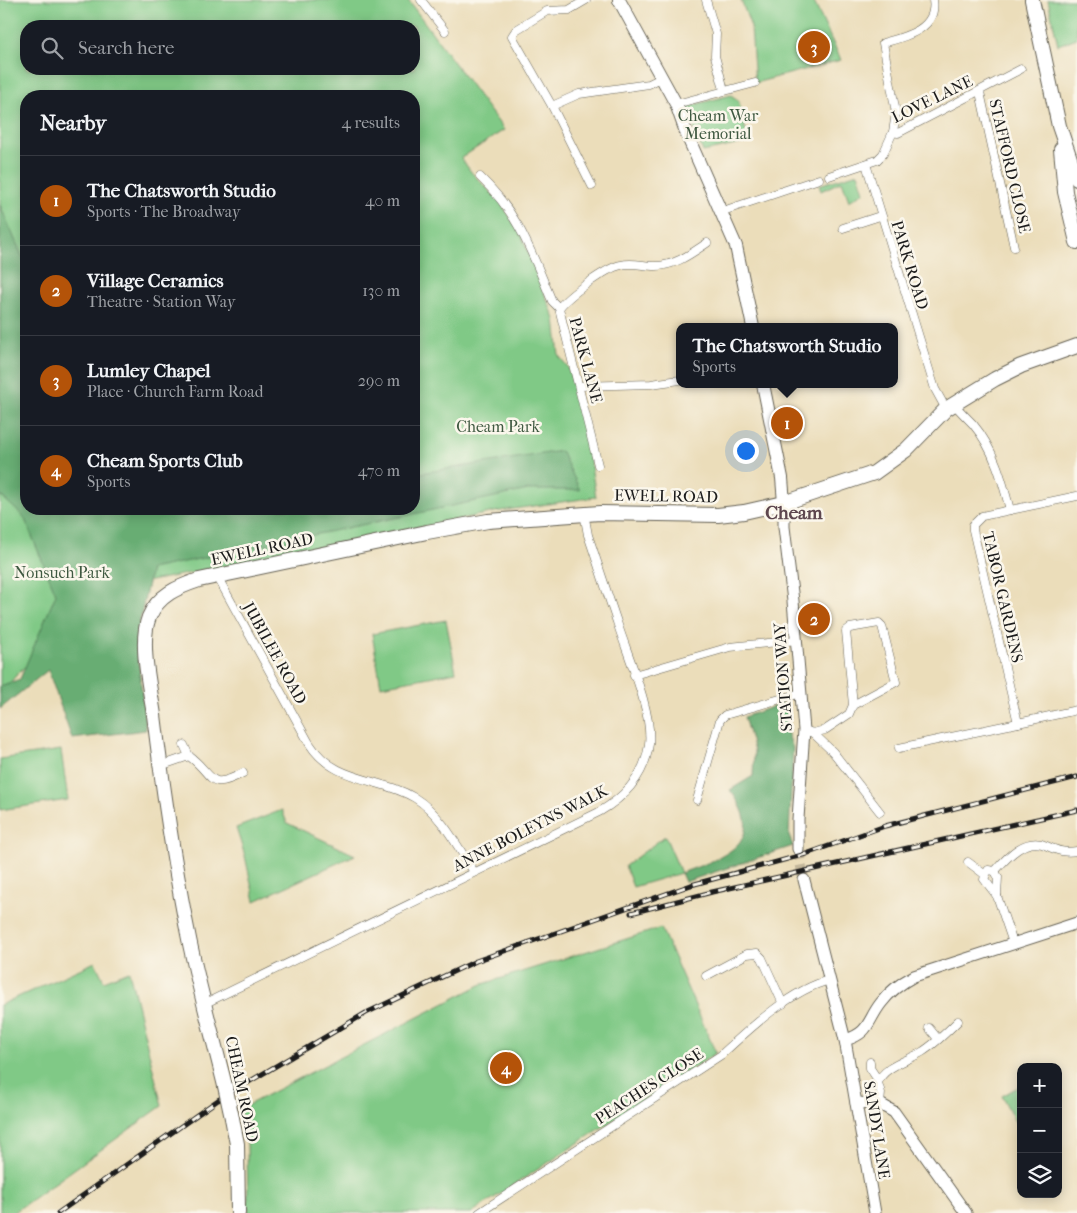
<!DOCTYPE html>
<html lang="en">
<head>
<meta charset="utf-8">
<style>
  body { margin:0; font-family:"IM FELL French Canon",serif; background:#20242c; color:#f1f3f6 }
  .controls { position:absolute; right:15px; bottom:15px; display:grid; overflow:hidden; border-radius:10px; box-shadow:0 2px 12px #0003 }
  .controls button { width:45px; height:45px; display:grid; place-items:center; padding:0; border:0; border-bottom:1px solid #363941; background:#171b24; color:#f1f3f6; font:25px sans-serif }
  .you { position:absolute; left:745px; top:450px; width:18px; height:18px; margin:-12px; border:4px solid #fff; border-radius:50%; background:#1a73e8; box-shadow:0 0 0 8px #1a73e833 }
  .badge { display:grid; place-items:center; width:32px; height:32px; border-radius:50%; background:#b45309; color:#fff; font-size:16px; font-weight:700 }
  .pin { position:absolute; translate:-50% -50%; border:2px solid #fff; box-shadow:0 1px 5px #0006 }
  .popup { position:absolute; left:676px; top:323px; width:222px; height:65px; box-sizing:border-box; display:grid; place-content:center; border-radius:10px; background:#171b24; filter:drop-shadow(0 1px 4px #0005); font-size:16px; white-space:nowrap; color:#9ea1a6 }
  .popup b { font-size:19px; color:#f1f3f6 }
  .popup::after { content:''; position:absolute; left:50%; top:100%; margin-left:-10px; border:10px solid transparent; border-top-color:#171b24 }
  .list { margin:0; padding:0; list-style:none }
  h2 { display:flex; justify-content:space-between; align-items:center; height:65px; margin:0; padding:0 20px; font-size:21px }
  h2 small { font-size:16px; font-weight:400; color:#9ea1a6 }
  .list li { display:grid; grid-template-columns:32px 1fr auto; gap:15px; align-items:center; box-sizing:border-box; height:90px; padding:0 20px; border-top:1px solid #363941 }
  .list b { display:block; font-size:19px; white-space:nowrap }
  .list p { margin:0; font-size:16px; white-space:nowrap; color:#9ea1a6 }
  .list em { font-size:16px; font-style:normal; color:#9ea1a6 }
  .icon { flex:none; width:28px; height:28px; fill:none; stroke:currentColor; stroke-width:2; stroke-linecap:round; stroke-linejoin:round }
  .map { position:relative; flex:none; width:1077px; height:1213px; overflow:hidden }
  .search { position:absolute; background:#171b24; box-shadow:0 2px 12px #0003; left:20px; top:20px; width:400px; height:55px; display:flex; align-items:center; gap:12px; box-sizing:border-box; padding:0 18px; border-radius:20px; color:#9ea1a6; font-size:19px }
  .panel { position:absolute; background:#171b24; box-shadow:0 2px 12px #0003; left:20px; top:90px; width:400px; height:425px; border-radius:20px }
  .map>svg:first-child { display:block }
</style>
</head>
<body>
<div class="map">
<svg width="1077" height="1213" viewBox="0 0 1077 1213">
  <rect width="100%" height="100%" fill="#fbf7ec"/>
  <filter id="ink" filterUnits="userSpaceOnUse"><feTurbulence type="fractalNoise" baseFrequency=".02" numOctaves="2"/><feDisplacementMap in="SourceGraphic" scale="10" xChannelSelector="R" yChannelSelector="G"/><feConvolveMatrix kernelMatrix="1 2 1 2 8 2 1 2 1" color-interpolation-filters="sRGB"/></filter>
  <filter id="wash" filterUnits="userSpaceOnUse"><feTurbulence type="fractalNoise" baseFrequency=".0096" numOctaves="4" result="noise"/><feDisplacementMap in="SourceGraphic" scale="20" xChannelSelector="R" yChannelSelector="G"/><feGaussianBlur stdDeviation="1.12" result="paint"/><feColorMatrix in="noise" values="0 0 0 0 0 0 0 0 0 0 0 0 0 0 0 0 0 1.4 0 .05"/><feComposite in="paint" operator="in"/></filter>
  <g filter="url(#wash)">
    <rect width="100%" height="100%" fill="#ebddba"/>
    <g fill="#80c986" stroke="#4e7251" fill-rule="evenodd">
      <path d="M 0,0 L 408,0 L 504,130 L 461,158 L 472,173 L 499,200 L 520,232 L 548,302 L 555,319 L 559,356 L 568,367 L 583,415 L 596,497 L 500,511 L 131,585 L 21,670 L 0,694 ZM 26,26 L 414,26 L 414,69 L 26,69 ZM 26,96 L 414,96 L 414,509 L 26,509 Z"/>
      <polygon points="741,0 813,0 841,60 755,83 751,27"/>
      <polygon points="1048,0 1077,0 1077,38 1058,45"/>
      <polygon points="731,95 738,100 749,142 703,152 686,107"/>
      <polygon points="858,173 864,192 849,201 842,181 821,191 819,185"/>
      <polygon points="446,620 456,672 381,686 372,634"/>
      <polygon points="61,750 68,800 0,810 0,759"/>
      <polygon points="282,810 287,823 355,855 255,901 245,856 236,828"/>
      <polygon points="665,836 681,873 633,887 625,866"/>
      <polygon points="661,928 716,1053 471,1213 248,1213 247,1144 240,1109 480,985"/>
      <polygon points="95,962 104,981 129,971 162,1106 13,1213 0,1213 0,1005"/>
      <polygon points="1020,1086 1021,1087 1021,1133 1002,1096"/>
    </g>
    <g fill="#68ad73" stroke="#426448">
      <polygon points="0,205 26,265 26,509 170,509 172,511 189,509 414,509 414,474 561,451 580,490 528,490 151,569 136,639 146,730 72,739 48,670 0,709 0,686 20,679 56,594 24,517 0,495"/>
      <path d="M 783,703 L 789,715 L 785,726 L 793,748 L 789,836 L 793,846 L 685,882 L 681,873 C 725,857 770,842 730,790 L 753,776 L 754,751 L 744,717 Z"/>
    </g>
  </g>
  <g filter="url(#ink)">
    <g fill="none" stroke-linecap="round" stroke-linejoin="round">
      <polyline stroke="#c2b69a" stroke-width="11" stroke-dasharray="11 5.5" stroke-linecap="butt" points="798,849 804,880"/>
      <g stroke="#646053" stroke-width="9">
        <g id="street">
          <polyline points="421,0 445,31"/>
          <polyline points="586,0 569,10 547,11 516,30 512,36 552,106 579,94 649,84 661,78"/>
          <polyline points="706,0 716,34 715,56 724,90"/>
          <polyline points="980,92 1014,247"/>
          <polyline points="676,104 755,83"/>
          <polyline points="552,106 592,186"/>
          <path d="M 893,132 L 896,113 L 883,43 C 905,37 938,29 933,0"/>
          <polyline points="866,164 935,389 946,409"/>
          <polyline points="829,176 877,160 883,154 893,132 898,133 1021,69"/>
          <path d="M 480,177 C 520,215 531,252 552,301 L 559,308"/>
          <polyline points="720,212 819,179"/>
          <polyline points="843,228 880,216"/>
          <polyline points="580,386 651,384 680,380"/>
          <path d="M 954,404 C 960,411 966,417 973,424 C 994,449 1002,479 1010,510"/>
          <path d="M 598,465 L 559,308 C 568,296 606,268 621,265 C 632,262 644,266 655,266 C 675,266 692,253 707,243"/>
          <polyline points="1077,496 982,516 973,525 973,530 1018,723 1077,710"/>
          <path d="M 217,576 L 309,743 C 335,784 378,776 415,798 C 441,814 458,847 474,872"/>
          <polyline points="634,675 730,647 797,640"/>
          <polyline points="804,730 813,733 825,730 849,714 853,705 896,682 882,626 879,623 850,628 846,631 853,705"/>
          <polyline points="813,733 833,752 880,812"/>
          <polyline points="184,745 189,756"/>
          <polyline points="899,748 1018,723"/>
          <path d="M 160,766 L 189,756 C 215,775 207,792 243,773"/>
          <polyline points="697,800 720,720 725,715 801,693"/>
          <polyline points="968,862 984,874"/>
          <path d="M 995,871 C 1008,856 1026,836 1047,846 C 1058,851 1065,853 1077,851"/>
          <polyline points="995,871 988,870 984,879 997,896 1013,943"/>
          <polyline points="995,871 998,877 997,896"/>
          <polyline points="706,976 747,954 757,953 762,958 783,1004"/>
          <path d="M 206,1003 L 599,812 C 625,797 645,775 649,744 C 653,712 627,654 617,622 C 607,593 598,564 588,535 L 584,513"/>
          <polyline points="929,1028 938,1039"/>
          <polyline points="870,1062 870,1068 878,1080"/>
          <path d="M 880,1104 L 881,1093 L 878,1083 C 882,1067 909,1060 922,1052 C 935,1044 947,1032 958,1021"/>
          <path d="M 479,1213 L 721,1055 C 749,1029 792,989 830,980"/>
        </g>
      </g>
      <g stroke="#646053" stroke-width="13">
        <g id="secondary">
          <polyline points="784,503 784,527 793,601 804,730 798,819 798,849"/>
          <polyline points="804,880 845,1040 875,1213"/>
          <path d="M 845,1040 C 870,1033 867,1021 881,1003 C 890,991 901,983 914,976 L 1077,923"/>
          <polyline points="856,1103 880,1104 894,1112 966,1213"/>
        </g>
      </g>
      <g stroke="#646053" stroke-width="14">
        <g id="primary">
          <polyline points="619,0 676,104 687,135 736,246 753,327"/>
          <polyline points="763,384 782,478 784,503"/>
        </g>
      </g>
      <g stroke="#646053" stroke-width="16">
        <g id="highway">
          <polyline points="1032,0 1059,126 1077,179"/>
          <polyline points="1061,149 1065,192 1077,242"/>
          <path d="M 225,1086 C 213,1037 199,988 189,939 C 174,865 163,790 154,715 C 150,687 139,643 149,617 C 158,595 178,587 199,580 L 427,532 L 488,521 L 600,513 L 718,515 L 744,512 L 784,503 L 874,473 L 906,450 L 946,409 L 995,379 L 1021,366 L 1077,346"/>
          <polyline points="232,1118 237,1144 238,1213"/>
        </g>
      </g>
      <use href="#street" stroke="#fff" stroke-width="8"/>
      <use href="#secondary" stroke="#fff" stroke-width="11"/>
      <use href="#primary" stroke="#fff" stroke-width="12"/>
      <use href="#highway" stroke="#fff" stroke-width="14"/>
      <g stroke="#1c1c1c" stroke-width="5">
        <g id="rail">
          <polyline points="631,913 712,892 1077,810"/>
          <polyline points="58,1213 218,1100 366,1013 476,961 691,885 806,854 885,826 1077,777"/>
        </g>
      </g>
      <use href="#rail" stroke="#fbf7ec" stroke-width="3" stroke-dasharray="9" stroke-linecap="butt"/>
      <g stroke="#646053" stroke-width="16" stroke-linecap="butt">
        <polyline id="highway-bridge" points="225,1086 232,1118"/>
      </g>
      <use href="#highway-bridge" stroke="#fff" stroke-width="14"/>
    </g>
  </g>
  <g text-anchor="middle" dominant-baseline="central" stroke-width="5" stroke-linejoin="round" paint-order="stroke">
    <g font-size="16" fill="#1c1c1c" stroke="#fbf7ec">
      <text transform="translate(932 99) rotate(-26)">LOVE LANE</text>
      <text transform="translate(1010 166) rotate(77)">STAFFORD CLOSE</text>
      <text transform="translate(910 265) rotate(73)">PARK ROAD</text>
      <text transform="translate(586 360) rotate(75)">PARK LANE</text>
      <text transform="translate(666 496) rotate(1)">EWELL ROAD</text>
      <text transform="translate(262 549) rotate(-12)">EWELL ROAD</text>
      <text transform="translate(1003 597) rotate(77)">TABOR GARDENS</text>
      <text transform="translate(275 653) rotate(61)">JUBILEE ROAD</text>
      <text transform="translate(783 677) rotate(-94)">STATION WAY</text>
      <text transform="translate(530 828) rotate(-27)">ANNE BOLEYNS WALK</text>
      <text transform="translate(649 1086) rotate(-33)">PEACHES CLOSE</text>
      <text transform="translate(242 1089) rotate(78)">CHEAM ROAD</text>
      <text transform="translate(877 1130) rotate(81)">SANDY LANE</text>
    </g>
    <g font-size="16" fill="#3f5941" stroke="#fbf7ec">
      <text x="718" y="115">Cheam War<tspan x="718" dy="18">Memorial</tspan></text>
      <text x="498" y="426">Cheam Park</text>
      <text x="62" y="572">Nonsuch Park</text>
    </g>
    <g font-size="19" font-weight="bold" fill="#5e474f" stroke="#fbf7ec">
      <text x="794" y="513">Cheam</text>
    </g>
  </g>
</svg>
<div class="controls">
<button>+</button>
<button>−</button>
<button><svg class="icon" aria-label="layers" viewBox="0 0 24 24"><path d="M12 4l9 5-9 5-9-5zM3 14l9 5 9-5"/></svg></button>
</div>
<div class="you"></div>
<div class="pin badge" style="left:787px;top:423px">1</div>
<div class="popup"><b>The Chatsworth Studio</b>Sports</div>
<div class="pin badge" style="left:814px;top:619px">2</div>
<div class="pin badge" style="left:814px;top:47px">3</div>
<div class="pin badge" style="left:506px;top:1068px">4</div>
<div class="search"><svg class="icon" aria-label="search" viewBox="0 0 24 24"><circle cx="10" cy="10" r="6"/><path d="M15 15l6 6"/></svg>Search here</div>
<section class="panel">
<h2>Nearby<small>4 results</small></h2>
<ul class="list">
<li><span class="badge">1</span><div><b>The Chatsworth Studio</b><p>Sports · The Broadway</p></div><em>40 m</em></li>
<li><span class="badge">2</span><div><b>Village Ceramics</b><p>Theatre · Station Way</p></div><em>130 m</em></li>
<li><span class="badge">3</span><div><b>Lumley Chapel</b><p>Place · Church Farm Road</p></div><em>290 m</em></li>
<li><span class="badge">4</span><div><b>Cheam Sports Club</b><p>Sports</p></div><em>470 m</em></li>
</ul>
</section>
</div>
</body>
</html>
